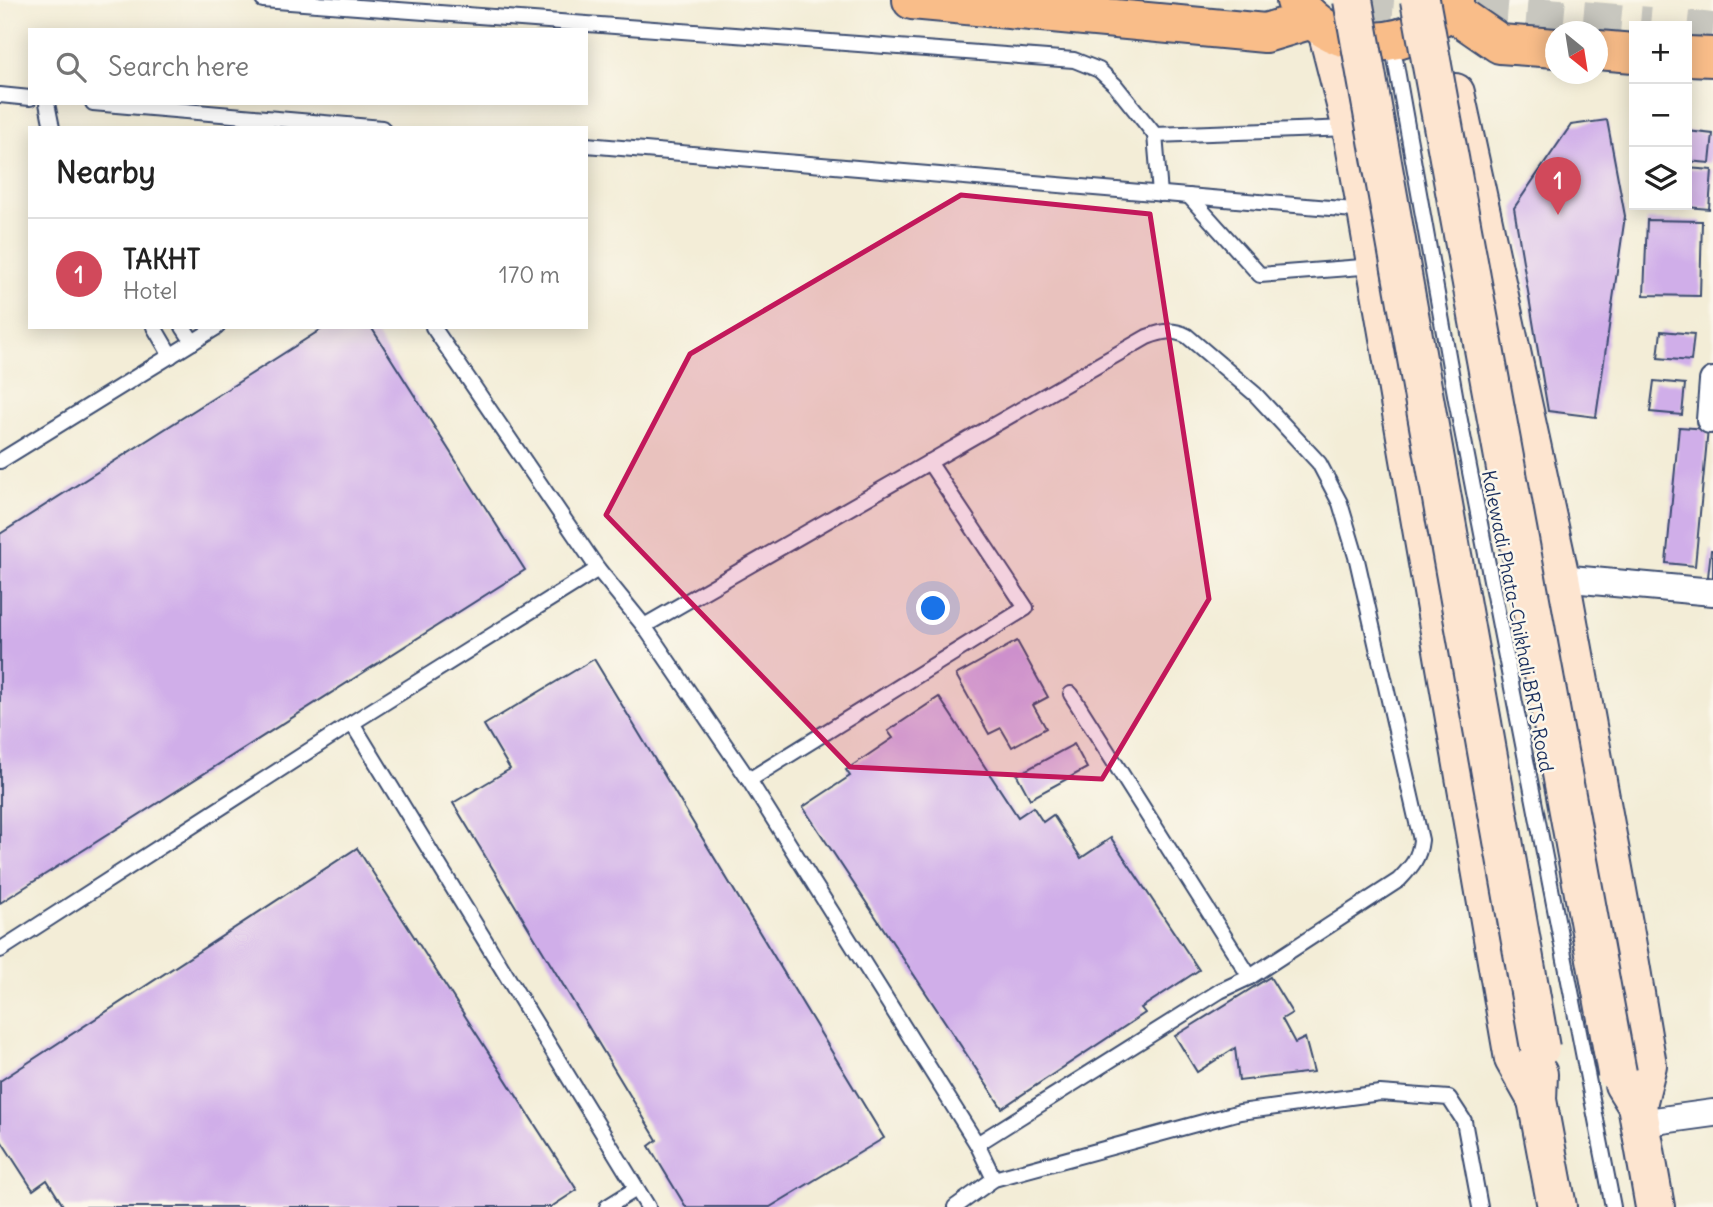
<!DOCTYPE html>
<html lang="en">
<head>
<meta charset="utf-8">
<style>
  body { margin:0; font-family:Delius,sans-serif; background:#f2f2f2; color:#222 }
  .controls { position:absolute; right:21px; top:21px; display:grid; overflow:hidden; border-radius:0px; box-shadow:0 4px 18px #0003 }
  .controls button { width:63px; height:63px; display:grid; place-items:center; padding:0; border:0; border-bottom:2px solid #e0e0e0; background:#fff; color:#222; font:35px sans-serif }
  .compass { position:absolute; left:1545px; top:21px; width:63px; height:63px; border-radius:50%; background:#fff; box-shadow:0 4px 18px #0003; rotate:150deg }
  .you { position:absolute; left:934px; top:609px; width:24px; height:24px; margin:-18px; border:5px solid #fff; border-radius:50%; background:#1a73e8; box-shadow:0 0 0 10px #1a73e833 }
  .badge { display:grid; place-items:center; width:46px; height:46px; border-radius:50%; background:#d1495b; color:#fff; font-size:23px; font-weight:700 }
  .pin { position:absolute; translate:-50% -58px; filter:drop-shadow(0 2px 4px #0008) }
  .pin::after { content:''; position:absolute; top:37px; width:24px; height:21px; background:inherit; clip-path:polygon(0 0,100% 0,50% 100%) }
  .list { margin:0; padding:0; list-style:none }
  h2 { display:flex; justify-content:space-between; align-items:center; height:91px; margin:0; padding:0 28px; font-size:30px }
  h2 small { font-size:23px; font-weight:400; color:#767676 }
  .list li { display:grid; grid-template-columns:46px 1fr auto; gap:21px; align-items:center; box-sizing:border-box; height:112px; padding:0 28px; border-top:2px solid #e0e0e0 }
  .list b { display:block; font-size:26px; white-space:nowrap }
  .list p { margin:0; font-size:23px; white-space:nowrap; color:#767676 }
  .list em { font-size:23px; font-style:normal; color:#767676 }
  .icon { flex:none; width:38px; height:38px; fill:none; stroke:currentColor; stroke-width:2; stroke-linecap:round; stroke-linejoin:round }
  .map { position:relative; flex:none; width:1713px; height:1207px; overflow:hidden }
  .search { position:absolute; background:#fff; box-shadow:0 4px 18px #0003; left:28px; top:28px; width:560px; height:77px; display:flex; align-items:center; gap:18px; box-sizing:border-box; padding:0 24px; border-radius:0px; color:#767676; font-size:26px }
  .panel { position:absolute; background:#fff; box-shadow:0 4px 18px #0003; left:28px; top:126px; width:560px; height:203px; border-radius:0px }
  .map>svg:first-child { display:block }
</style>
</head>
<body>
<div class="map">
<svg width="1713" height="1207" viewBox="0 0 1713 1207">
  <rect width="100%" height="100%" fill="#fbf7ec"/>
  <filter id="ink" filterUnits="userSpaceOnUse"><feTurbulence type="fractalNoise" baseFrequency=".0143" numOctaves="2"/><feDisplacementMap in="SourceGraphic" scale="14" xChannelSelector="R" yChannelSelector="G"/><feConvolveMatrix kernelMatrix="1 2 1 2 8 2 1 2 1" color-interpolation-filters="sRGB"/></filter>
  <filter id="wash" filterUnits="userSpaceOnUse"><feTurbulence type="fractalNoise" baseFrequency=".00686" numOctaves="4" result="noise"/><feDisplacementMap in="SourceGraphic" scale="28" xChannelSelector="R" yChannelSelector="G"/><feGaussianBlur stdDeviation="1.57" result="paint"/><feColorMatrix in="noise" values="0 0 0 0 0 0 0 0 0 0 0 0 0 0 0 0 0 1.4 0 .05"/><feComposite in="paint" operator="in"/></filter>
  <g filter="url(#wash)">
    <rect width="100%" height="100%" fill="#f3edd7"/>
    <g id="blocks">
      <g fill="#d0aee9">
        <polygon points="1607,120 1625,216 1596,417 1548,411 1514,208 1571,125"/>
        <polygon points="1687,131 1713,134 1710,163 1687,161"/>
        <polygon points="1687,168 1712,170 1709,209 1687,207"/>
        <polygon points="1647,220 1702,221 1700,296 1644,295"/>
        <polygon points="325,327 371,327 525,570 0,903 0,534"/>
        <polygon points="1661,331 1694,334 1691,361 1658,358"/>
        <polygon points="1654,381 1685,384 1682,415 1650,412"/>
        <polygon points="1679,427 1708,429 1695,566 1666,563"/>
        <polygon points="1711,550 1713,550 1713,578 1708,577"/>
        <polygon points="1017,641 1048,697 1033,705 1046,728 1012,747 1001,728 989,734 956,675"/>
        <polygon points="594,659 884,1138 770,1207 686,1207 649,1146 657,1140 453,803 510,769 484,725"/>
        <polygon points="939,697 1018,817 1033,807 1043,822 1053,815 1081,858 1111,838 1199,970 1141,1008 1145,1013 1002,1108 803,807 850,776 846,770 893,738 888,731"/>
        <polygon points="1074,744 1087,768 1030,799 1017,775"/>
        <polygon points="357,848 577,1190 551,1207 64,1207 47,1180 33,1190 0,1139 0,1081"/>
        <polygon points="1270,977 1292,1013 1282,1019 1295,1043 1305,1038 1314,1072 1239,1081 1235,1048 1197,1072 1175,1036"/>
      </g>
    </g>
  </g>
  <g filter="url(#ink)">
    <use href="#blocks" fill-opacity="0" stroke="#3b4c70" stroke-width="2"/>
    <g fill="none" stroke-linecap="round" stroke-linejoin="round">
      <g stroke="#c8c7bf" stroke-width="38" stroke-dasharray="38 19" stroke-linecap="butt">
        <polyline points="1356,0 1650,26"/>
        <polyline points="1687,29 1713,32"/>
      </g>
      <g stroke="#3b4c70" stroke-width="18">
        <g id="service">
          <polyline points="263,0 1074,60 1099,70 1115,85 1155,135"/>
          <polyline points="1392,42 1456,400 1613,1207"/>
          <polyline points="0,95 30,98"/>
          <polyline points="47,103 52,128"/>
          <polyline points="93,103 382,128"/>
          <polyline points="586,145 1366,211"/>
          <polyline points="1160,194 1155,135 1350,128"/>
          <polyline points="1189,196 1260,275 1375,266"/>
          <polyline points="154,327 171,356"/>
          <polyline points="183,327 193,342"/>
          <polyline points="433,327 598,569"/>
          <polyline points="0,461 217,327"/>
          <path d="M 644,626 L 1147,337 C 1163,331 1172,329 1187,336 L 1255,394 L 1319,463 L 1340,503 L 1357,560 L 1421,840 C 1419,859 1411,867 1399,880 L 1250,977"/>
          <polyline points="352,723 648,1207"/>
          <polyline points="749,780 1026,608 929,462"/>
          <polyline points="0,950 352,723 598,569 644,626 749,780 977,1144 994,1179"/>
          <polyline points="977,1144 1220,991 1250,977 1071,694"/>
          <polyline points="607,1207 636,1189"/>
          <polyline points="955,1207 994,1179 1240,1112 1380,1093 1449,1098 1464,1121 1480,1207"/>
        </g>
      </g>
      <g stroke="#3b4c70" stroke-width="30">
        <g id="minor">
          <polyline points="1710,420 1713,381"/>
          <polyline points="1560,578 1713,592"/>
          <polyline points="1640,1123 1713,1113"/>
        </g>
      </g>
      <g stroke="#3b4c70" stroke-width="42">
        <g id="secondary">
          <polyline points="1327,30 1352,128 1367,211 1514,1059 1537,1100"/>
          <polyline points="1455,93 1560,578 1626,940 1647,1065 1637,1105"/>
          <polyline points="1538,1074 1537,1100 1557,1207"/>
          <polyline points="1624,1084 1637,1105 1655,1207"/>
        </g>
      </g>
      <g stroke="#3b4c70" stroke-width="42">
        <g id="primary">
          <polyline points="912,0 1265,33 1312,19"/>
          <path d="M 1296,1 C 1335,58 1417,53 1455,0"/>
          <polyline points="1449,9 1500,44 1556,48"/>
          <polyline points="1598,50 1634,53"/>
          <polyline points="1687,56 1713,57"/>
        </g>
      </g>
      <use href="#service" stroke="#fff" stroke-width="14"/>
      <use href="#minor" stroke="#fff" stroke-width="26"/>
      <use href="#secondary" stroke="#fde5d0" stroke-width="38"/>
      <use href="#primary" stroke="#f9bd89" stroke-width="38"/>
      <g stroke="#3b4c70" stroke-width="42" stroke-linecap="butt">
        <g id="secondary-bridge">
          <polyline points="1353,0 1540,1048"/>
          <polyline points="1420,0 1617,1073"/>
        </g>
      </g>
      <use href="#secondary-bridge" stroke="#fde5d0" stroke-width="38"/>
    </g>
  </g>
  <path fill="#c2185b" fill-opacity="0.2" stroke="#c2185b" stroke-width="5" stroke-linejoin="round" d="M 961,195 L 1150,214 L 1209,599 L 1102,779 L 850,767 L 606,515 L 690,354 Z"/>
  <g text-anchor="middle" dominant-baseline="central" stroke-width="5" stroke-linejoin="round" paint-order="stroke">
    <g font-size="19" fill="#1b2f5e" stroke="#fbf7ec">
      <text transform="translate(1518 621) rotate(79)">Kalewadi Phata-Chikhali BRTS Road</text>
    </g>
  </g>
</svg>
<div class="controls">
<button>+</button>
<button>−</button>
<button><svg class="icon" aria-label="layers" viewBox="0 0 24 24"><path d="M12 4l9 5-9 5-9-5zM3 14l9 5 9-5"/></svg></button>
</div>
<svg class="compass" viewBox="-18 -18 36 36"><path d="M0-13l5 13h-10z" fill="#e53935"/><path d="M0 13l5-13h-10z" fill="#767676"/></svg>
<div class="you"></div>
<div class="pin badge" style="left:1558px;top:215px">1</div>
<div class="search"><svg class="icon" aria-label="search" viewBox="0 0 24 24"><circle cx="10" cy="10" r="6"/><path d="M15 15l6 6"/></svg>Search here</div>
<section class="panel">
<h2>Nearby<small></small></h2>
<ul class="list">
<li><span class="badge">1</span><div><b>TAKHT</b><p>Hotel</p></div><em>170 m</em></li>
</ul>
</section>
</div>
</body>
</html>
